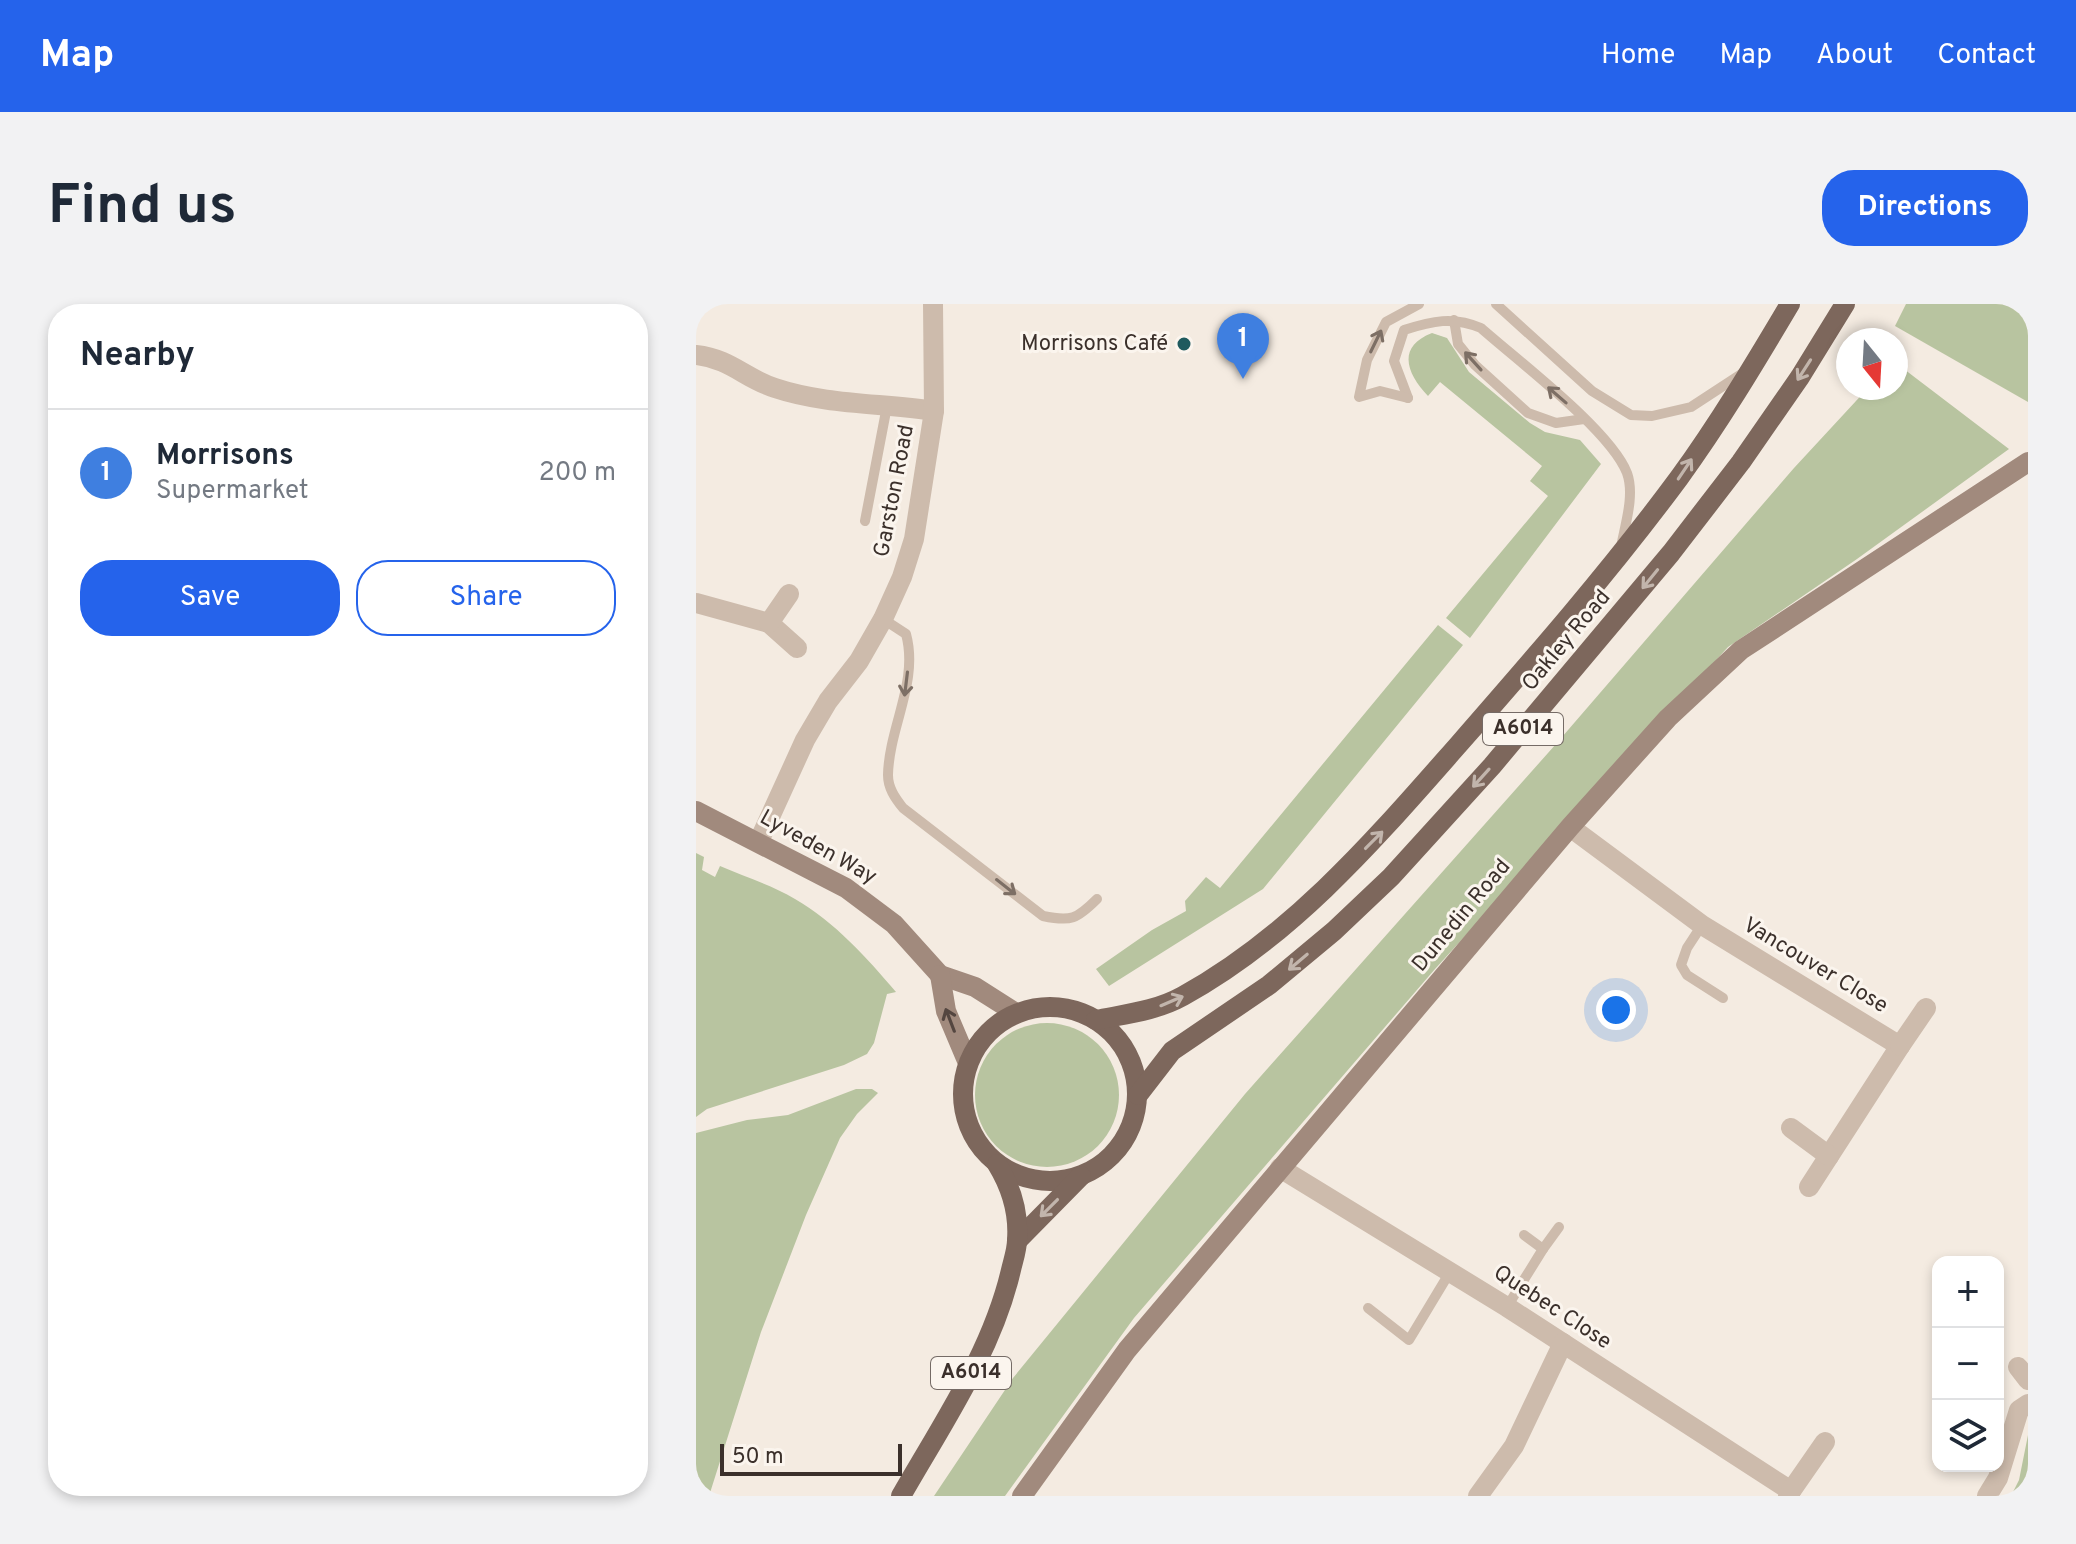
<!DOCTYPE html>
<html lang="en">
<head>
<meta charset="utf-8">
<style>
  body { margin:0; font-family:Overpass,sans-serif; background:#f2f2f3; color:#1f2937 }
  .controls { position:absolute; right:24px; bottom:24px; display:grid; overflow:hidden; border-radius:16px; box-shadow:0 4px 12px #0003 }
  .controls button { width:72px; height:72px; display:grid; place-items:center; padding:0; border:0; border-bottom:2px solid #e0e1e3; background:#fff; color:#1f2937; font:40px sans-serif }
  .compass { position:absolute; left:1140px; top:24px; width:72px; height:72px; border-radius:50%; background:#fff; box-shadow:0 4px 12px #0003; rotate:162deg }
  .scale { position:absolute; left:24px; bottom:20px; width:182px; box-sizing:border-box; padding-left:8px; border:4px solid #3b302b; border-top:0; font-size:22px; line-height:28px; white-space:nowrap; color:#3b302b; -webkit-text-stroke:6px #fbf5ee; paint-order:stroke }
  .you { position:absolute; left:920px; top:706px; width:28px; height:28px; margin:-20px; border:6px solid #fff; border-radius:50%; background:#1a73e8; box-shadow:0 0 0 12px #1a73e833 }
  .badge { display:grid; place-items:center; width:52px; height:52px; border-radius:50%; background:#2563eb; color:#fff; font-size:26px; font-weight:700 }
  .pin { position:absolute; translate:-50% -66px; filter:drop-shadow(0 2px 4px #0008) }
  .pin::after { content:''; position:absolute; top:42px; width:28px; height:24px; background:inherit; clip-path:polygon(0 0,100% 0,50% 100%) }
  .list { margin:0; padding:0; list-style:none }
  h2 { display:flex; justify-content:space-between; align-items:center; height:104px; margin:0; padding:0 32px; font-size:34px }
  h2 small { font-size:26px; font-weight:400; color:#747a83 }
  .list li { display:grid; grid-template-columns:52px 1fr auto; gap:24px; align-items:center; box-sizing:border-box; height:128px; padding:0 32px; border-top:2px solid #e0e1e3 }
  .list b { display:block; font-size:30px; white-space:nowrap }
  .list p { margin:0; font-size:26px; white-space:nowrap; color:#747a83 }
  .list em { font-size:26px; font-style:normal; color:#747a83 }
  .actions { display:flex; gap:16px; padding:24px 32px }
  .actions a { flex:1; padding:18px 0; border:2px solid #2563eb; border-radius:32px; text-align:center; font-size:28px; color:#2563eb }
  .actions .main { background:#2563eb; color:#fff }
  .icon { flex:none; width:44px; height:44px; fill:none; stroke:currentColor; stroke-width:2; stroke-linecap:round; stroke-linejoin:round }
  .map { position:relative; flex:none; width:1332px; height:1192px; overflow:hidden; border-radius:32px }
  header { display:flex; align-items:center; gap:48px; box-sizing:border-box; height:112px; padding:0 40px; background:#2563eb; color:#fff }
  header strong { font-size:38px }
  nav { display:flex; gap:44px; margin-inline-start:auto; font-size:28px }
  .intro { display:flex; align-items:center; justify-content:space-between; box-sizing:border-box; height:192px; padding:0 48px }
  h1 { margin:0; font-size:56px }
  .button { padding:20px 36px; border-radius:32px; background:#2563eb; color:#fff; font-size:28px; font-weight:700 }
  main { display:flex; gap:48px; padding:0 48px }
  aside { flex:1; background:#fff; border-radius:32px; box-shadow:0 4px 12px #0003 }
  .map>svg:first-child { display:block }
</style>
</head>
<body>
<header>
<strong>Map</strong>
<nav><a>Home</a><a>Map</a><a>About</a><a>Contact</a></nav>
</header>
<div class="intro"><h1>Find us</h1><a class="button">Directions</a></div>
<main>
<aside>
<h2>Nearby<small></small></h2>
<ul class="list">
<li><span class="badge" style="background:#3f7fe0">1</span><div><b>Morrisons</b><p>Supermarket</p></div><em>200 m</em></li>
</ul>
<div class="actions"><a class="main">Save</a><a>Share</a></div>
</aside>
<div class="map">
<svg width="1332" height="1192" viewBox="0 0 1332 1192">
  <rect width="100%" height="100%" fill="#f4ebe1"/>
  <g fill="#b8c4a0">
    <polygon points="1210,0 1332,0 1332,98 1199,22"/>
    <path d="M 736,29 L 751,34 L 773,68 L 834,119 L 849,128 L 884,136 L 905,160 L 774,334 L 750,314 L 852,192 L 834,177 L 846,162 L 744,78 L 732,92 C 711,70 700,43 736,29 Z"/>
    <polygon points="1200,59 1313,145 1161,255 1032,343 739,665 438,1014 309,1192 238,1192 317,1074 549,790 860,440 1098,164 1172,84 1200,84"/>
    <polygon points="742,321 767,341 567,585 413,682 400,665 456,626 490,607 489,597 510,573 524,584"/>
    <path d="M 0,549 L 8,553 L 6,566 L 19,573 L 24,562 C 49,573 76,581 99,595 C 139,618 171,654 200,688 L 191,690 L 178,739 L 171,750 L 148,761 L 11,805 L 0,813 Z"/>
    <circle cx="351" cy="791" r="72"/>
    <polygon points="160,785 176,785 182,789 161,810 144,834 110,911 65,1028 13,1192 0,1192 0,829 51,816 92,811"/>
    <polygon points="1332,1131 1332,1192 1315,1192 1323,1176"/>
  </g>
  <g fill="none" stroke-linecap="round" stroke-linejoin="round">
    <g stroke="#cdbbac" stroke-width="10">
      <polyline points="800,0 896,87 935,111 956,112 995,103 1047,69"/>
      <polyline points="758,16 762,40 779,61 832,109 860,119 888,115"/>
      <path d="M 712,94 L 698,57 L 708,26 C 736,17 757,12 785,24 C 822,57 914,126 931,169 C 939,191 929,221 925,243"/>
      <polyline points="712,94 684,87 663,93 671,56 690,18 723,0"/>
      <polyline points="169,217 191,102"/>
      <path d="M 187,315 L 210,330 C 223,378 193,423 192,471 C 192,484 199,494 207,504 L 347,612 C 375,618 381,615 401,595"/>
      <polyline points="1006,621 991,644 985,661 991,671 1027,694"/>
      <polyline points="828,931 847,945 863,923"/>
      <polyline points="811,1003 847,945"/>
      <polyline points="672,1004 713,1036 754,968"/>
    </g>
    <g stroke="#cdbbac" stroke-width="20">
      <path d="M 0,51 C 35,55 48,74 79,84 C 130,101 186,99 238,107"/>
      <polyline points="0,299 73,319 101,344"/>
      <polyline points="73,319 93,290"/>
      <polyline points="874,523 1006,621 1204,742 1113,883"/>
      <polyline points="63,537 109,436 132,397 163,357 187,315 206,273 218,235 238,107 237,0"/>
      <polyline points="1204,742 1230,704"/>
      <polyline points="1095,824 1133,852"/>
      <polyline points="584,864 811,1003 1095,1187 1092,1192"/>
      <polyline points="1322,1063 1332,1076"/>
      <polyline points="1095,1187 1129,1138"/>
      <polyline points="782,1192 818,1142 867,1039"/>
      <polyline points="1291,1192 1302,1174 1323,1106 1332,1100"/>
    </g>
    <g stroke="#a18a7d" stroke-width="20">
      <polyline points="0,507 150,584 198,620 244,671 279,683 320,709"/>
      <polyline points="244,671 250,707 272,759"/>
      <polyline points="326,1192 431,1046 874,523 972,414 1045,346 1332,158"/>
    </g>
    <g stroke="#7d675c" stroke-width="20">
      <circle cx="354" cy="790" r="87"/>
      <path d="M 400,716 C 430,710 460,707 487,692 C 598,631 681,533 763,440 C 839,353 915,266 983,174 C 1023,119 1059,59 1094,0"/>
      <polyline points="442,791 476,747 573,681 638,627 695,573 796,462 975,249 1045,158 1104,73 1149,0"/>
      <polyline points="321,937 385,872"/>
      <path d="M 205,1192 C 246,1120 296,1048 315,966 C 317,957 321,946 321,936 C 323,909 315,883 301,860"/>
    </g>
  </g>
  <defs><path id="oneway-shaft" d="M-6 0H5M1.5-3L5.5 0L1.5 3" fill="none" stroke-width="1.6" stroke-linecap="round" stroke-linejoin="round" transform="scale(2)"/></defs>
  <g stroke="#7d6f65">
    <use href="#oneway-shaft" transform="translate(680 37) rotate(-64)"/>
    <use href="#oneway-shaft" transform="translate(777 57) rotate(-132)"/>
    <use href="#oneway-shaft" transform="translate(861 91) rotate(-139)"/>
    <use href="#oneway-shaft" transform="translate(210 380) rotate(97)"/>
    <use href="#oneway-shaft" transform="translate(310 583) rotate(38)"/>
  </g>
  <g stroke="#c2b5ac">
    <use href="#oneway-shaft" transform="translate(1108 66) rotate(123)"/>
    <use href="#oneway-shaft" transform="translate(989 165) rotate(-56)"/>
    <use href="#oneway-shaft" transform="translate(954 275) rotate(129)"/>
    <use href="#oneway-shaft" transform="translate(785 474) rotate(132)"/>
    <use href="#oneway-shaft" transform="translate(678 536) rotate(-45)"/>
    <use href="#oneway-shaft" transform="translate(602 658) rotate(140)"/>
    <use href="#oneway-shaft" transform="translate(476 697) rotate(-23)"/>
    <use href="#oneway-shaft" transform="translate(353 904) rotate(135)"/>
  </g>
  <use stroke="#544640" href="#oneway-shaft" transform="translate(254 716) rotate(-111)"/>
  <circle fill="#1f5a5e" stroke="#fbf5ee" stroke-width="3" cx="488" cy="40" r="8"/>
  <g text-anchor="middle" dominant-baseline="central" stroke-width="6" stroke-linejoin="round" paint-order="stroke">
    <g fill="#fbf5ee" stroke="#756b66" stroke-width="2">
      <rect x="787" y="409" width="80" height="32" rx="6"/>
      <rect x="235" y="1053" width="80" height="32" rx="6"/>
    </g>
    <g font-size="20" font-weight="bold" fill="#3b302b">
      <text x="827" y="425">A6014</text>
      <text x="275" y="1069">A6014</text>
    </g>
    <g font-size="22" fill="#3b302b" stroke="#fbf5ee" text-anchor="end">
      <text x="472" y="40">Morrisons Café</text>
    </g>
    <g font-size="22" fill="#3b302b" stroke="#fbf5ee">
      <text transform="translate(199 187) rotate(-79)">Garston Road</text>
      <text transform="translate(871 337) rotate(-50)">Oakley Road</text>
      <text transform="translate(122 544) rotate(29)">Lyveden Way</text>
      <text transform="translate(766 612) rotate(-50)">Dunedin Road</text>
      <text transform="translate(1119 662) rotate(31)">Vancouver Close</text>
      <text transform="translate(856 1004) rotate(33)">Quebec Close</text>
    </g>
  </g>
</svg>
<div class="controls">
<button>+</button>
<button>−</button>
<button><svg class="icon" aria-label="layers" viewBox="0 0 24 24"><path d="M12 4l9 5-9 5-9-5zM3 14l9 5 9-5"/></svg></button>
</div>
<svg class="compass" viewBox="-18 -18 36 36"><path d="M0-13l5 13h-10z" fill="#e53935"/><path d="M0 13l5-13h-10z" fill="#747a83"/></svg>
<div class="scale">50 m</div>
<div class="you"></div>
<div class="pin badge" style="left:547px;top:75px;background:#3f7fe0">1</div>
</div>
</main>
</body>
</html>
